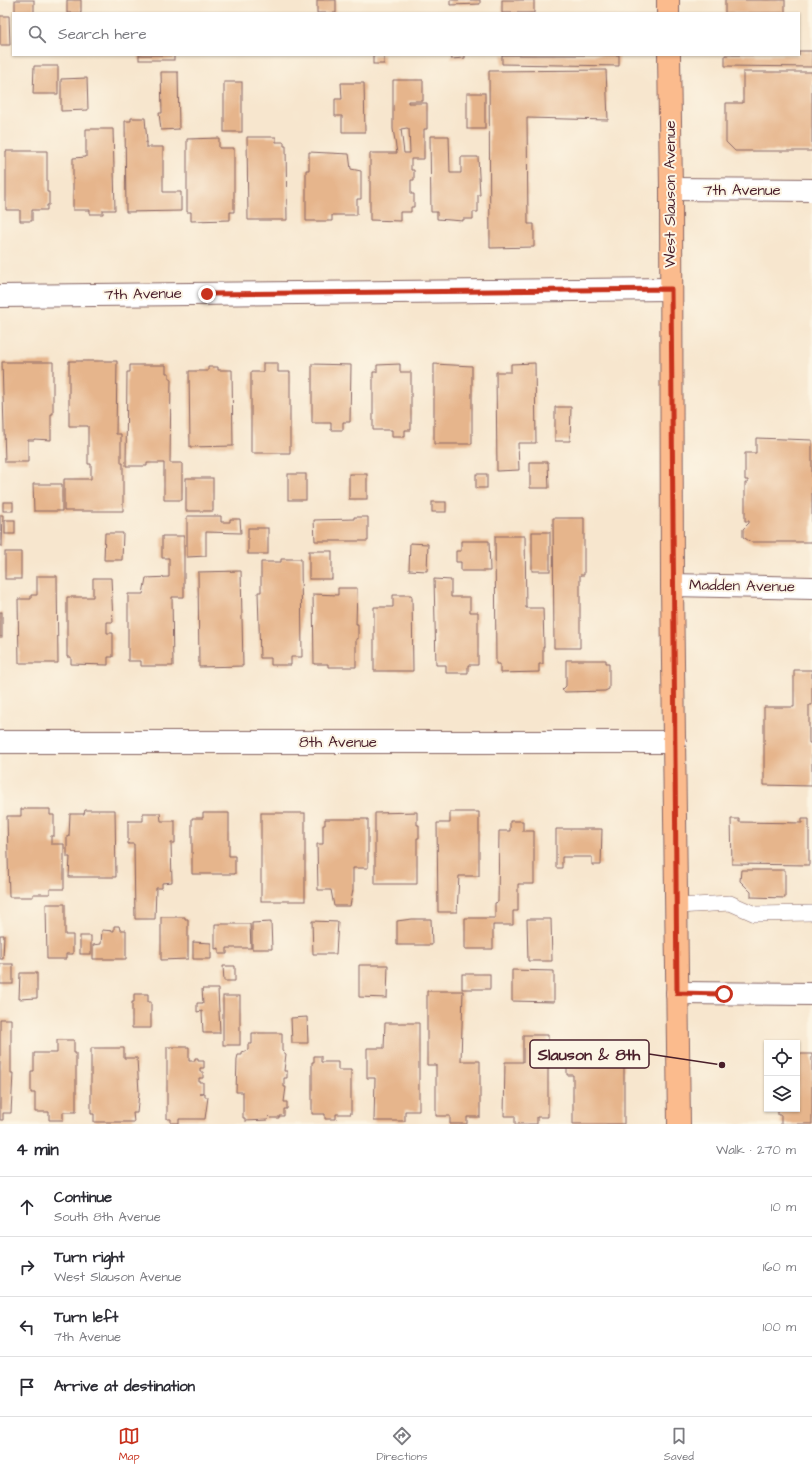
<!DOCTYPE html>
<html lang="en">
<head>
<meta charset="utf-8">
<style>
  body { margin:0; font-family:"Architects Daughter",sans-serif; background:#f2f2f3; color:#2b2b33 }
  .controls { position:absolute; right:12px; bottom:12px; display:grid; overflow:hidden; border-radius:0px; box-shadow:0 1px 3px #0004 }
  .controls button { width:36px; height:36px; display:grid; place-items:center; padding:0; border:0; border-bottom:1px solid #e1e1e2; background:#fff; color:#2b2b33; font:20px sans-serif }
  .stop { position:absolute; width:12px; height:12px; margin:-9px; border:3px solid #c8321e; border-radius:50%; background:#fff }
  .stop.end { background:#c8321e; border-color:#fff; box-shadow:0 1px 4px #0008 }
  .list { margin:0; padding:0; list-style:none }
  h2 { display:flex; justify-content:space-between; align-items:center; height:52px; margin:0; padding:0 16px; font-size:17px }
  h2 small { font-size:13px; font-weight:400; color:#7c7c81 }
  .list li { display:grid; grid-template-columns:26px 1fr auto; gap:12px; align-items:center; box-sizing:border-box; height:60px; padding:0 16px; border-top:1px solid #e1e1e2 }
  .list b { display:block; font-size:15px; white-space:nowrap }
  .list p { margin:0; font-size:13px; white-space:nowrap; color:#7c7c81 }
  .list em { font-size:13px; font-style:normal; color:#7c7c81 }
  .icon { flex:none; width:22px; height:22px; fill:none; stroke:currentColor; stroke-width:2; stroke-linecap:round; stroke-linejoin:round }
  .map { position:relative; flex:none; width:812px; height:1124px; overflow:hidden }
  .search { position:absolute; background:#fff; box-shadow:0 1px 3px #0004; left:12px; right:12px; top:12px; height:44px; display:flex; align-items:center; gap:10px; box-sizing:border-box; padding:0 14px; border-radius:0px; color:#7c7c81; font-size:15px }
  .sheet { height:292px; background:#fff }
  nav { display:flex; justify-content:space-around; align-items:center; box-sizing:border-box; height:56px; border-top:1px solid #e1e1e2; background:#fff; font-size:11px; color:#7c7c81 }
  nav a { display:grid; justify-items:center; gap:2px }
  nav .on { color:#c8321e }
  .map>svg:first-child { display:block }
</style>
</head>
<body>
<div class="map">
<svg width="812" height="1124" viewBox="0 0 812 1124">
  <rect width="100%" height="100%" fill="#fcf5e5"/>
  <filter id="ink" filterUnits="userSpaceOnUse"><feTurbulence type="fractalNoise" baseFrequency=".025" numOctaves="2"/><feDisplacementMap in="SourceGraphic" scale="8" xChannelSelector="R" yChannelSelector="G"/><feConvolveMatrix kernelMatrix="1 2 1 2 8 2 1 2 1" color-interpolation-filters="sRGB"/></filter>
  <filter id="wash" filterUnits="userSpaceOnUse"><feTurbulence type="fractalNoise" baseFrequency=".012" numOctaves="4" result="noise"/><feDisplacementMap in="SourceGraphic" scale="16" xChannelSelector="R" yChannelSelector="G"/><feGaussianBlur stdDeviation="0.9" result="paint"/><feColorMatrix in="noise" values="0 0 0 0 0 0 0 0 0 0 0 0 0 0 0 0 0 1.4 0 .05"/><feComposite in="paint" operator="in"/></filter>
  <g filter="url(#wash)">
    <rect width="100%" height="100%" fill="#f7e6ce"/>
    <g id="blocks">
      <g fill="#e6b58c" fill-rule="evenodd">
        <rect x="15" y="0" width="19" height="13"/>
        <rect x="67" y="0" width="14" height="13"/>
        <rect x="317" y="0" width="19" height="13"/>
        <polygon points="450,0 480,0 480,4 450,5"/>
        <rect x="502" y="0" width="32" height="13"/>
        <rect x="725" y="0" width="60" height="13"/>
        <polygon points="0,16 9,16 10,45 0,45"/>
        <polygon points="799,51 812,51 812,67 725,66 725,55 799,55"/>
        <rect x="139" y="55" width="35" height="5"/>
        <rect x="373" y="55" width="11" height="9"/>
        <polygon points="451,55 465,55 465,58 451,59"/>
        <polygon points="502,55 619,55 619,66 502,64"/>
        <polygon points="34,66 58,66 58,94 33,94"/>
        <polygon points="606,70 608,120 527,118 528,224 534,224 534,247 490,248 489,71"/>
        <polygon points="161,72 178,72 179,129 161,130 159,113 162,113"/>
        <polygon points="743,72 812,72 812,151 735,151 726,142 726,103 743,103"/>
        <polygon points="87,78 88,110 61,111 61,79"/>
        <path d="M 393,80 L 423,80 L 423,101 L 408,101 L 408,103 L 427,103 L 427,129 L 424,129 L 424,159 L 411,159 L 411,170 L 414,170 L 414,180 L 411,180 L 411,194 L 414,194 L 414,207 L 411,207 L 411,212 L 400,212 L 400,221 L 370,220 L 370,153 L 397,153 L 393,129 ZM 407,128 L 409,129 L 410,153 L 404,153 L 401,129 Z"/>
        <rect x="224" y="82" width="18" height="50"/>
        <polygon points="341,83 364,83 365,132 342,132 342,116 335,116 335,99 342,99"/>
        <rect x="467" y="93" width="18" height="36"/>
        <polygon points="131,118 145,118 147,142 146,142 146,147 163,147 163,192 181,192 181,211 126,212 125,121 131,121"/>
        <polygon points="86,129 113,129 115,210 103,210 103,214 90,214 90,210 73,210 73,158 86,157"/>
        <polygon points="430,136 449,136 450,173 461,173 461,157 478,157 480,195 478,195 478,212 473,212 473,219 463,219 463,221 437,219 437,212 431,212"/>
        <polygon points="247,137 276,137 276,142 284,142 284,146 286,146 287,220 248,220"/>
        <polygon points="219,138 219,148 234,148 234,212 230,212 230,220 191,221 191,212 187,212 187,139"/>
        <polygon points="6,151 47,151 47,192 49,192 49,205 47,205 47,210 32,210 32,221 20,221 20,210 6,210"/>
        <polygon points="309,152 349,154 351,169 361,171 361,199 357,199 357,215 332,215 332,221 306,221 306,170 309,170"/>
        <polygon points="69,361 117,361 116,434 121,434 121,463 123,463 123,511 64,511 64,479 91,479 91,464 88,464 88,426 69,426"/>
        <polygon points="2,362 53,362 53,414 51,414 51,440 34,439 34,440 28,440 28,462 5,462"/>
        <polygon points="263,363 278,363 278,372 290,372 290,453 251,453 251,372 263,372"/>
        <polygon points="535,363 536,443 518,443 519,470 497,471 496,372 511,372 511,364"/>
        <polygon points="312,364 351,365 350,422 343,422 343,430 331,430 331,423 312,423"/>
        <polygon points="400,364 400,372 411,372 411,430 405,430 405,437 392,437 392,430 373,430 373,372 377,372 377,365"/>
        <polygon points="434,364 472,366 472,444 434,444"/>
        <polygon points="130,365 166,365 166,373 169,373 169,378 171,378 170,463 182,463 182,500 164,500 164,463 147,463 147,466 126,466 127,372 130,372"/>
        <polygon points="208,367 218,367 218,370 232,370 233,446 190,447 189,371 208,371"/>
        <polygon points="555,407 571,407 570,441 555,441"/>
        <polygon points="756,438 812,440 812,542 751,542 743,537 743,529 749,523 749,521 745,521 745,483 748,483 748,480 745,480 745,453 756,453"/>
        <polygon points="530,462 548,462 549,488 530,488"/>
        <rect x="288" y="474" width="18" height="26"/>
        <rect x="349" y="474" width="18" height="25"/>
        <rect x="476" y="474" width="11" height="14"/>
        <rect x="186" y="478" width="27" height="33"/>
        <polygon points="33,484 62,484 62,511 34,511"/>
        <rect x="3" y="502" width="10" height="9"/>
        <rect x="432" y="502" width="14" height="10"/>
        <polygon points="0,515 3,515 2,546 0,546"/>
        <polygon points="187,516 221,516 221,522 230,522 230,519 240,519 241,533 206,532 206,556 187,557"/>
        <polygon points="354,517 368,517 368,541 315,541 314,520 354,519"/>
        <polygon points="553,518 584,518 584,575 580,575 580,648 554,648"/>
        <rect x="5" y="520" width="10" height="14"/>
        <rect x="248" y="528" width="20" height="26"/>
        <rect x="532" y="532" width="18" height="39"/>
        <polygon points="105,533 123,533 122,560 104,560"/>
        <polygon points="162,536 184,536 184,597 172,597 173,666 141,666 141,661 128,661 128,594 143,594 146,578 169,577 169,558 162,558"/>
        <polygon points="495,536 525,536 526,608 543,608 544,647 543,647 543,664 539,664 539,672 500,673 500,664 496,664"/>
        <polygon points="461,541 489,541 490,571 461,571 461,562 456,562 456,551 461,551"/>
        <polygon points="410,543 428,544 427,571 409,570"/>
        <rect x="309" y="551" width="23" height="28"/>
        <rect x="5" y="552" width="16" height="27"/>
        <polygon points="281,559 301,559 302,657 291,657 291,665 271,665 271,658 260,658 258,592 261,592 261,562 281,562"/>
        <polygon points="241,571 243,666 199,667 198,572"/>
        <polygon points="37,576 57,576 58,663 19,663 18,599 31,599 31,595 37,595"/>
        <polygon points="93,578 111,578 113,622 107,622 107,633 113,633 113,657 108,657 108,665 71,664 71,657 67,657 67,597 93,597"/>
        <polygon points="434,579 451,580 451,597 470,597 470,612 478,612 478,665 468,665 468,673 446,673 446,665 436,665"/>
        <polygon points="338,588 357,588 356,624 358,624 358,639 356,639 356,667 328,667 328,664 314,664 313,594 338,595"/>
        <polygon points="393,595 411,595 412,597 413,671 374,671 374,607 393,607"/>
        <rect x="0" y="612" width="2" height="25"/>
        <polygon points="566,660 606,660 606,663 609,663 609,689 605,691 565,692 562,690 566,686"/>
        <polygon points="794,670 812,670 812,705 809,705 809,743 812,743 812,786 764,785 764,707 794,707"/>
        <polygon points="21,809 50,809 50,815 54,815 54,836 51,836 51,844 64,844 64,889 50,889 50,894 33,894 33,897 9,897 7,816 21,816"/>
        <polygon points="85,810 115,810 116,877 69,877 70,857 67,857 67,836 69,836 70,814 84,814"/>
        <polygon points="417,812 417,825 419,825 419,838 417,838 417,884 375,884 375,813"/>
        <polygon points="450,812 479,812 479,876 459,876 457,912 438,912 437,823 450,823"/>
        <polygon points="143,813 160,813 161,821 175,821 175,843 171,843 172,882 162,883 162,888 156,888 155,919 135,919 134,844 128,844 128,821 143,821"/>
        <polygon points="203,813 229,813 229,856 235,856 235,874 192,874 192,818 203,818"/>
        <rect x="261" y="813" width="44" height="88"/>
        <polygon points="325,819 368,819 368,868 353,868 353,890 350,906 334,906 331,890 318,890 317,844 323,844 323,825 325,825"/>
        <polygon points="731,819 739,819 739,822 802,823 802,819 809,819 809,865 732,864"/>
        <polygon points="510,821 523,821 523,831 534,831 534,884 518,884 518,911 513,911 513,925 493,925 493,949 465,949 465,918 495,918 495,903 498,902 499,831 510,831"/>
        <polygon points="556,829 602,829 601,865 592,865 592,857 562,857 562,868 556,868"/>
        <polygon points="741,870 785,870 785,898 751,897 751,892 740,881"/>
        <polygon points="46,904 65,904 65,935 73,935 73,954 66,954 66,959 47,959"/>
        <polygon points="161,917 185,917 185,919 188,919 188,959 161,960"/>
        <polygon points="412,919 431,919 432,945 397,945 397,921"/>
        <polygon points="527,919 551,919 552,961 528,961"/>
        <polygon points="312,921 338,922 336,954 313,954"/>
        <polygon points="271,922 272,949 252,949 252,923"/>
        <polygon points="215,924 250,924 251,948 227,948 227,954 219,954 219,948 215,949"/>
        <polygon points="114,926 119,926 120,930 126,930 126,959 93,959 93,945 101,944 102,930 114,931"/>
        <polygon points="0,935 4,935 3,959 0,959"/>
        <rect x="80" y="936" width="11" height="18"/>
        <polygon points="193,942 211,943 211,959 193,959"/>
        <rect x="0" y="964" width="13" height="20"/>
        <polygon points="359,965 388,965 387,998 359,997"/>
        <polygon points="223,966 235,966 235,981 224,981"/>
        <polygon points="512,970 554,971 554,1002 512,1001"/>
        <polygon points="20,973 37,973 37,998 19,999"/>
        <rect x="462" y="974" width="28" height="15"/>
        <polygon points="202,989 218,989 220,1033 203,1033 202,1011 197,1012 197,1003 203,1003"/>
        <polygon points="427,991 463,991 461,1061 480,1061 480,1117 467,1117 467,1124 450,1124 450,1116 436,1116 436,1065 427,1065"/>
        <polygon points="134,994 148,994 148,1002 151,1002 151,1028 132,1028 132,1002 134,1002"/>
        <rect x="223" y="996" width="17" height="49"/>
        <polygon points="307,1017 308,1043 292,1043 291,1018"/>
        <polygon points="0,1019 11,1019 11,1073 13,1073 11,1113 3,1113 3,1120 0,1120"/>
        <polygon points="385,1023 419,1023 419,1111 405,1111 405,1121 374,1121 375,1078 367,1078 367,1048 384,1048"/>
        <polygon points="252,1033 282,1033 282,1051 286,1054 284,1071 287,1071 287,1078 284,1078 284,1087 286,1087 284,1102 287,1102 287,1109 284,1109 284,1116 279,1116 279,1118 271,1118 269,1116 268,1120 245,1121 245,1118 243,1118 243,1092 236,1092 237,1059 238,1055 242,1055 242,1052 248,1050 248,1044 252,1044"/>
        <polygon points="523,1035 548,1035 548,1117 537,1117 537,1124 515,1124 515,1116 504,1116 505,1062 523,1062"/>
        <polygon points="57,1040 74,1040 74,1053 76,1053 76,1112 63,1112 63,1120 49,1120 49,1112 35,1112 35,1093 31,1093 31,1071 34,1071 34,1053 57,1053"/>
        <polygon points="167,1047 189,1047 189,1061 195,1061 195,1058 198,1058 198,1061 204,1061 204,1068 200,1068 200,1072 203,1072 203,1078 199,1078 199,1082 203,1082 203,1093 199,1093 205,1093 205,1097 208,1097 205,1119 179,1119 179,1123 171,1123 171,1119 167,1119"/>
        <polygon points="91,1048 124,1048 124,1058 137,1058 139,1093 137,1113 133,1113 134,1122 94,1122 94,1114 91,1114"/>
        <polygon points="798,1054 812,1054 812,1124 781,1124 781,1115 778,1115 778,1109 797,1109"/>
        <polygon points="314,1056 321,1056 321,1062 338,1062 338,1070 351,1070 351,1114 336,1114 336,1119 325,1119 325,1114 312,1114 312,1062 314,1062"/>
        <polygon points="573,1058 624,1058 624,1124 573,1124 573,1075 567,1075 567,1060 573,1060"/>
      </g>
    </g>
  </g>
  <g filter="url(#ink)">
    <use href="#blocks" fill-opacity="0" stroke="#876564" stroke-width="1"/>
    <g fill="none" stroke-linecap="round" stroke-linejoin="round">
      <g stroke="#876564" stroke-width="16">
        <polyline id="service" points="677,906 730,903 755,914 812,913"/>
      </g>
      <g stroke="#876564" stroke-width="24">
        <g id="minor">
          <polyline points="671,189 812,190"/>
          <polyline points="0,296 671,289"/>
          <polyline points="672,585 812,588"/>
          <polyline points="0,742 675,742"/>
        </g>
      </g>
      <g stroke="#876564" stroke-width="24">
        <polyline id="tertiary" points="677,993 812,994"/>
      </g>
      <g stroke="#876564" stroke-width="24">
        <g id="primary">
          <polyline points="668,0 668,13"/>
          <polyline points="669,55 671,189 672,585 679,1124"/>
        </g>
      </g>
      <use href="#service" stroke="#fff" stroke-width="15"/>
      <use href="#minor" stroke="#fff" stroke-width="22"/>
      <use href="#tertiary" stroke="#fff" stroke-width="22"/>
      <use href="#primary" stroke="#fbbb8d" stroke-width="22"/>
    </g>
  </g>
  <g fill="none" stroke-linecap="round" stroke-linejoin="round" filter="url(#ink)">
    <polyline stroke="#c8321e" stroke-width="5" points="207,294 671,289 677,993 724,994"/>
  </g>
  <g text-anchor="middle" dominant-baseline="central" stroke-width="4" stroke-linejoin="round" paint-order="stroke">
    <g font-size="15" fill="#4a1f2b" stroke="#fcf5e5">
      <text x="742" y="190">7th Avenue</text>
      <text transform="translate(670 194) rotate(-90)">West Slauson Avenue</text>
      <text transform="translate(143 294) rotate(-1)">7th Avenue</text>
      <text transform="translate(742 586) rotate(1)">Madden Avenue</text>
      <text x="338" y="742">8th Avenue</text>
    </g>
  </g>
  <path fill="none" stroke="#4a1f2b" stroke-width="1.5" d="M722 1065L649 1054"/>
  <circle fill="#4a1f2b" stroke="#fcf5e5" stroke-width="1.5" cx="722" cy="1065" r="4"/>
  <rect fill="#fcf5e5" stroke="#4a1f2b" stroke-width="1.5" x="530" y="1040" width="119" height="28" rx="4"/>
  <g font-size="16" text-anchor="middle" font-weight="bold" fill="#4a1f2b">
    <text x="589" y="1060">Slauson &amp; 8th</text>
  </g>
</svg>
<div class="controls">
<button><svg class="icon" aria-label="locate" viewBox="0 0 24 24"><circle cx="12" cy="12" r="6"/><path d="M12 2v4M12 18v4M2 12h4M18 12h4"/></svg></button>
<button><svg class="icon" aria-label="layers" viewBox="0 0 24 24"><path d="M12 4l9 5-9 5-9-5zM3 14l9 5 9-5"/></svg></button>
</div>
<div class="stop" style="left:724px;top:994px"></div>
<div class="stop end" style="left:207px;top:294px"></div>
<div class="search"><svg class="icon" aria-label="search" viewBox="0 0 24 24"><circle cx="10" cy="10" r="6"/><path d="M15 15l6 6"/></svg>Search here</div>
</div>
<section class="sheet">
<h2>4 min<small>Walk · 270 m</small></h2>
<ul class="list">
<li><svg class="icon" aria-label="ahead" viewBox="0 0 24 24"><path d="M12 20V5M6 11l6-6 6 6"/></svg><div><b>Continue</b><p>South 8th Avenue</p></div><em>10 m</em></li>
<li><svg class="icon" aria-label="right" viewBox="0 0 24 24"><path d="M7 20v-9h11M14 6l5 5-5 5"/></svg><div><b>Turn right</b><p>West Slauson Avenue</p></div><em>160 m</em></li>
<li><svg class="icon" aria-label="left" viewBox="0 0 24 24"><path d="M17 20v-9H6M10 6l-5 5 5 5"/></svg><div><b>Turn left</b><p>7th Avenue</p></div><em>100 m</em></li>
<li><svg class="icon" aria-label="arrive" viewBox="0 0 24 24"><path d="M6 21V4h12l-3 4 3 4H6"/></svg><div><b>Arrive at destination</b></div></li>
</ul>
</section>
<nav>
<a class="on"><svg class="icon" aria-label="map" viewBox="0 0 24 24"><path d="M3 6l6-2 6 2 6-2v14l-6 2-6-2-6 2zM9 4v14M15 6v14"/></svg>Map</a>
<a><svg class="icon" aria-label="directions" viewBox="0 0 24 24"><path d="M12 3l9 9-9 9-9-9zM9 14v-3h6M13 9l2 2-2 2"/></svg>Directions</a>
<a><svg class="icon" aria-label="saved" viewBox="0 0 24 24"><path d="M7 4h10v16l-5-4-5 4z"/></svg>Saved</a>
</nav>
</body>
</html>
